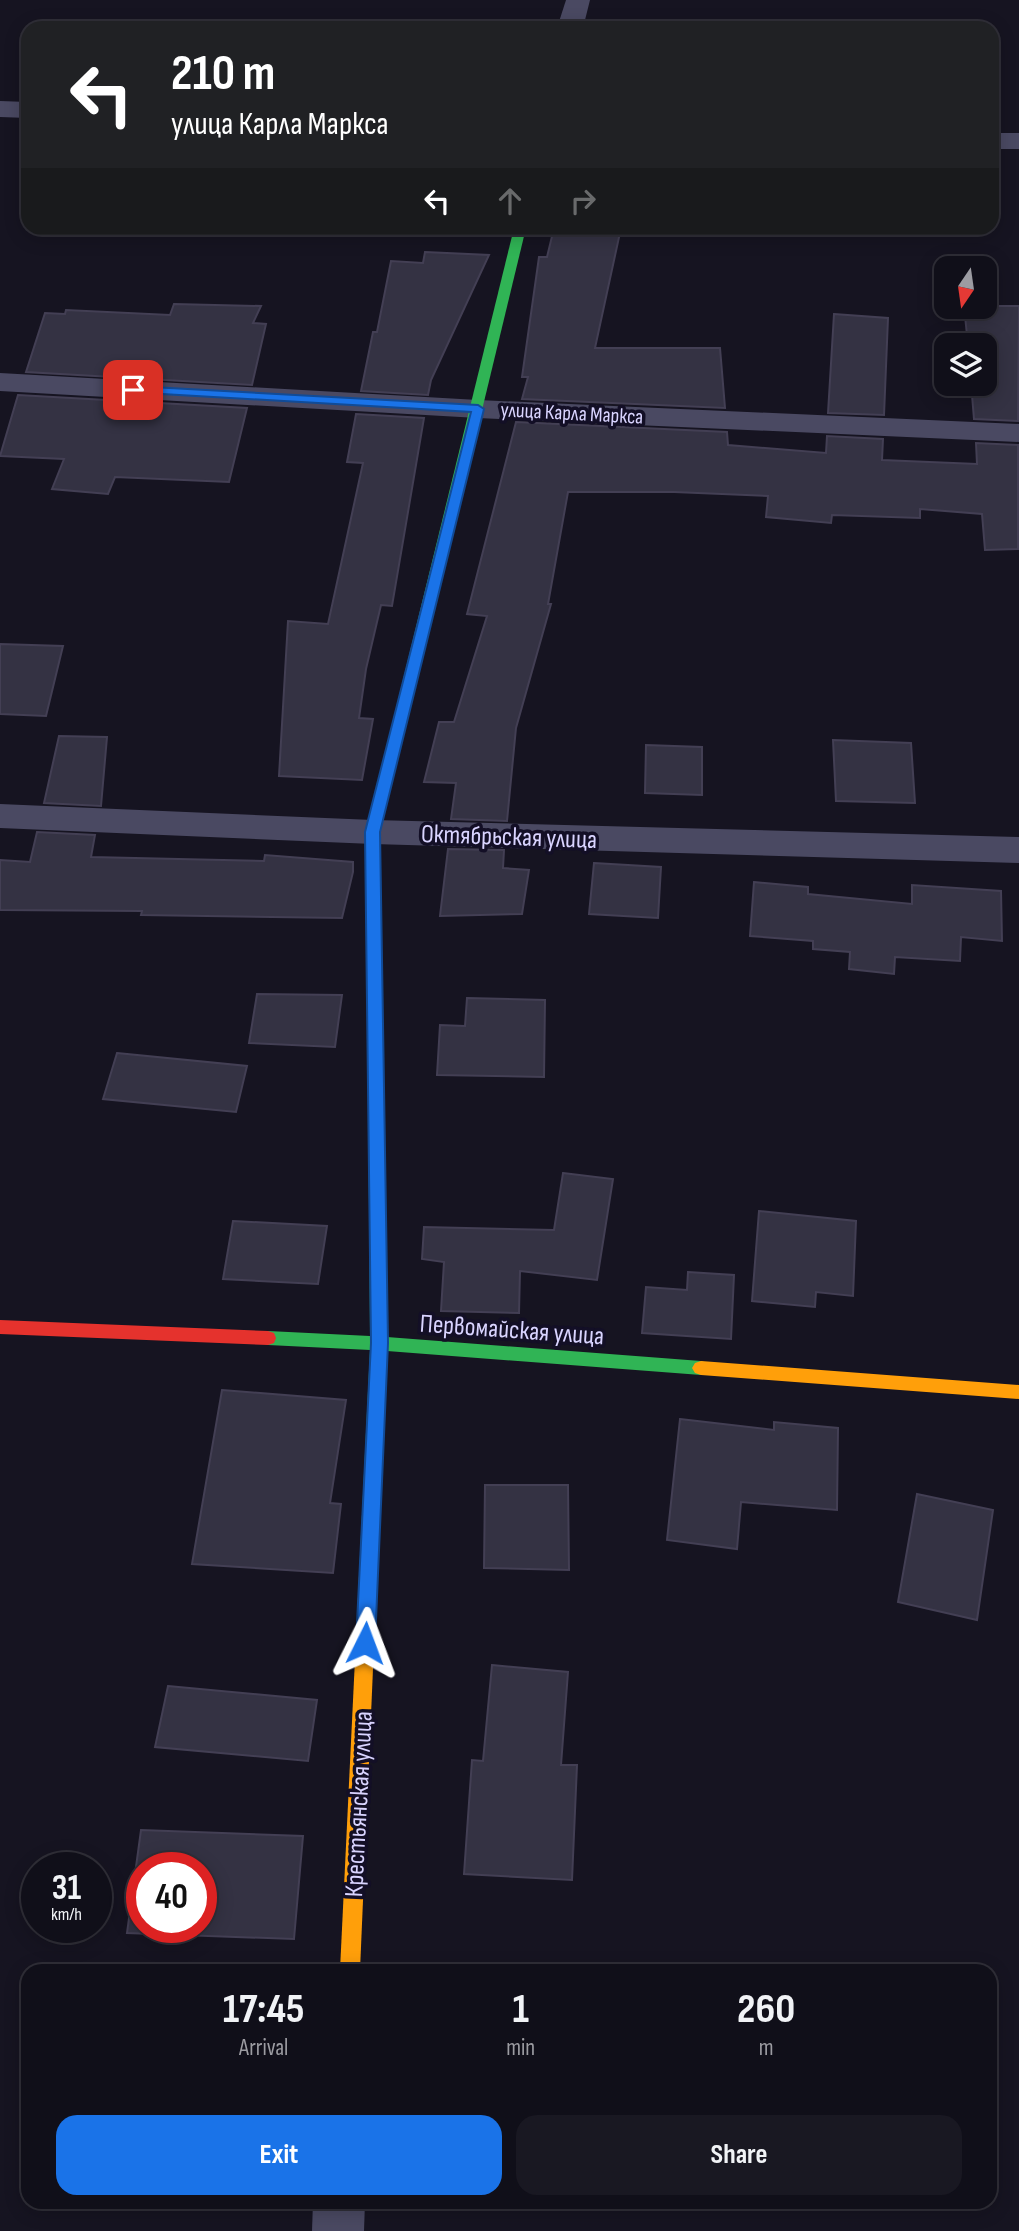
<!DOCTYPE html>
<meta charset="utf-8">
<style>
:root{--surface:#100f19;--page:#191822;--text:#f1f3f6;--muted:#9c9ca2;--line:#302f38;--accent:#1a73e8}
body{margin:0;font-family:"Sofia Sans Condensed",sans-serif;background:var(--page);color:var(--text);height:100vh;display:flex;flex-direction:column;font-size:26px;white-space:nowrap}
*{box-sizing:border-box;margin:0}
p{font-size:23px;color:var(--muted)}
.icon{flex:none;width:38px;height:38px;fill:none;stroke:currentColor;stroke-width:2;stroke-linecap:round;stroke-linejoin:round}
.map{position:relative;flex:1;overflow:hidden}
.side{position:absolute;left:21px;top:1964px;width:976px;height:245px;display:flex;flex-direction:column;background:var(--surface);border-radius:21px;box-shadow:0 4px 18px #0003,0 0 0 2px var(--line)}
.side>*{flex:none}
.hud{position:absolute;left:21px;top:21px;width:978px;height:214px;border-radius:21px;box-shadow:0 4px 18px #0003,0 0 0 2px var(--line);background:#202124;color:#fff;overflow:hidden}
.needle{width:46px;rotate:193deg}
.controls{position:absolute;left:934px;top:256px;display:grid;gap:14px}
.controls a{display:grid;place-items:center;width:63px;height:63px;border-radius:14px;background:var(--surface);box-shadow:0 4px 18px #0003,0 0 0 2px var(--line);font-size:35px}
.speed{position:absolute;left:21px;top:1852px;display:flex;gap:14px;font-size:35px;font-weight:700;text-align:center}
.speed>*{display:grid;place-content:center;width:91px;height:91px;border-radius:50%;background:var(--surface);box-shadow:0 4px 18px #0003,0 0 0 2px var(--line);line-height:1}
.speed small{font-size:18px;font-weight:400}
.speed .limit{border:10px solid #d22;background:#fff;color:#111}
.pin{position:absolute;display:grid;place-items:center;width:60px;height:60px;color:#fff;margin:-30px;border-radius:14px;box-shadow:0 4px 10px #0006}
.me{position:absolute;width:77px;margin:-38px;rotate:3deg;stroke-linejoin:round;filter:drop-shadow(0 0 5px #0008)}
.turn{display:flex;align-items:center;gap:24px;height:147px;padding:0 35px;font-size:32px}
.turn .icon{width:91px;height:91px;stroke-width:2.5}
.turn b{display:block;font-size:49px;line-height:60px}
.lanes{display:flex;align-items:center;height:66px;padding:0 35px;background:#0003;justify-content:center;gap:35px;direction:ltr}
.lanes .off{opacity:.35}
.eta{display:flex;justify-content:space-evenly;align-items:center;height:119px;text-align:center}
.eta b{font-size:42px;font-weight:700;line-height:49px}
.button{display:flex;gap:14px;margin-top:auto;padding:14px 35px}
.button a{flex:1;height:80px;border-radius:21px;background:var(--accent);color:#fff;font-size:28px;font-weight:700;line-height:80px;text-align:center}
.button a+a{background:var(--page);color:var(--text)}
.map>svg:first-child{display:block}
</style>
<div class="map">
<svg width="1019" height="2231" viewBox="0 0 1019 2231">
<rect width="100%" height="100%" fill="#161421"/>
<g fill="#343243" stroke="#433f54" stroke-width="2" fill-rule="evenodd">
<polygon points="554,228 621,228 595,348 720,348 725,408 522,399 528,377 522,377 539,257 547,257"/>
<polygon points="425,252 489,255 431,380 428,395 361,391 373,332 377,332 391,261 423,263"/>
<polygon points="174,304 261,306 253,323 266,324 252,385 26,372 45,313 65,314 66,310 170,315"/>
<polygon points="964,306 1019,306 1018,421 974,419 971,383 985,383 985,345 968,345"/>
<polygon points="834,314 888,318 884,415 828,413"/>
<polygon points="18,395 247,408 229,482 115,477 108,494 52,489 64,459 0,456"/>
<polygon points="356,414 424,418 392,606 381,605 366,669 359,718 373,719 362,780 279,776 288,621 328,624 363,463 347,462"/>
<polygon points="516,422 727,432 728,445 826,453 827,436 883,439 882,460 977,464 976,443 1018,445 1018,549 985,550 982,514 920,509 920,518 832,515 831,523 766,517 768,496 674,492 568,492 548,604 551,604 516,728 507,821 451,819 456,783 424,782 439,722 454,722 487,616 467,614"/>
<polygon points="0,644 63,646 46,716 0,714"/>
<polygon points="59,736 107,737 101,806 44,803"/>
<polygon points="833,740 911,743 915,803 836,801"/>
<polygon points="646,745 702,747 702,795 645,793"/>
<polygon points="37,832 95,835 91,857 264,861 265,855 353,862 353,872 342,918 141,915 142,911 0,910 0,860 30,862"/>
<polygon points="448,849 504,850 503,868 529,870 522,914 440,916"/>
<polygon points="594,863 661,867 658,918 589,914"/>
<polygon points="754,882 808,887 808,894 912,904 912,885 1001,891 1002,941 961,937 960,961 895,957 894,974 849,969 850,952 813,949 813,941 750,936"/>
<polygon points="257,994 342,995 335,1047 249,1043"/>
<polygon points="467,998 545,1000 544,1077 437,1075 440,1025 465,1026"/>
<polygon points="117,1053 247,1066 236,1112 103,1099"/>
<polygon points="563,1173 613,1179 597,1280 520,1271 519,1313 441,1311 444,1262 422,1259 424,1227 554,1230"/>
<polygon points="759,1211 856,1221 853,1296 816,1292 815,1307 752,1301"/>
<polygon points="233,1221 327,1226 318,1284 223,1279"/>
<polygon points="688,1272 734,1275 731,1339 642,1333 646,1287 687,1290"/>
<polygon points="222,1390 346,1400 330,1503 341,1504 333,1573 192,1564"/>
<polygon points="680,1419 774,1430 774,1422 838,1428 837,1510 741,1502 737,1549 667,1540"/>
<polygon points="485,1485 568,1485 569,1570 484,1568"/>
<polygon points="917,1494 993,1510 977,1620 898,1602"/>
<polygon points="492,1665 568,1672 561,1765 577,1765 572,1880 464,1874 472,1760 483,1761"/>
<polygon points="168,1686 317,1700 308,1761 155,1747"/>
<path d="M141,1830l162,6 -9,103 -167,-6zM142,1867h59v60h-59z"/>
</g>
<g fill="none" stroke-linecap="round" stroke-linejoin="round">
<g fill="#4a4962" fill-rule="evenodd">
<polygon points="566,0 590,0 583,28 557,28"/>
<polygon points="0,101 28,102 28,118 0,117"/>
<rect x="992" y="133" width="27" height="16"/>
<polygon points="0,373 478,400 1019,424 1019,442 478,418 0,391"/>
<polygon points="0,804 373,820 1019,837 1019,863 373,844 0,828"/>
<polygon points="313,2202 365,2202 364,2231 312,2231"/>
</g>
<g fill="#30b455" fill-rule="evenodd">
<polygon points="514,228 526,228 402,741 395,746 388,741"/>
<polygon points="374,934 381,939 387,1337 701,1361 707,1363 710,1368 707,1373 701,1375 387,1351 377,1576 374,1582 368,1584 362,1582 359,1576 370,1350 268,1345 262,1343 260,1338 262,1333 268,1331 370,1336 367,939"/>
</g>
<g fill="#ff9f0a" fill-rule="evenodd">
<polygon points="701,1361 1019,1385 1019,1399 701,1375 695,1373 692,1368 695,1363"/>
<polygon points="368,1568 374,1570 377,1576 360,1970 340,1970 359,1576 362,1570"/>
</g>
<g fill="#e5322d" fill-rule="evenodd">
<polygon points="395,736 402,741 380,832 381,939 374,944 367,939 366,832 388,741"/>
<polygon points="0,1320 268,1331 274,1333 276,1338 274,1343 268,1345 0,1334"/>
</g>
</g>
<polygon fill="#1a73e8" stroke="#114b97" stroke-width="2" points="133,386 478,405 484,409 380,832 388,1343 375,1643 372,1649 365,1652 359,1649 356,1643 371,1343 365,832 471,412 128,392 128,387"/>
<g text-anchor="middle" stroke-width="7" stroke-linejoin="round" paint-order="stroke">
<g font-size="21" fill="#d9d4ff" stroke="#130f26">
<text transform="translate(572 413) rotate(3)" y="7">улица Карла Маркса</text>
</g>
<g font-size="26" fill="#d9d4ff" stroke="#130f26">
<text transform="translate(509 836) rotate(2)" y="9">Октябрьская улица</text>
<text transform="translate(512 1329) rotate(4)" y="9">Первомайская улица</text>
<text transform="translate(358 1804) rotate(-87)" y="9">Крестьянская улица</text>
</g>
</g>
</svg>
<div class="controls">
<a><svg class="needle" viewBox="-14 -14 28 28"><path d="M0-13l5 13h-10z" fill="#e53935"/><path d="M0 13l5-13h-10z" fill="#9c9ca2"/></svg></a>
<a><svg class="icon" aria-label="layers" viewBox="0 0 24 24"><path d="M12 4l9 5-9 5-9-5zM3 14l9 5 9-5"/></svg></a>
</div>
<div class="speed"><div>31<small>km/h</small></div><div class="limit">40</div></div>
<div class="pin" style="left:133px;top:390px;background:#d93025"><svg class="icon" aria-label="arrive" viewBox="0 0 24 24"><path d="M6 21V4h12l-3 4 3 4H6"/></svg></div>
<svg class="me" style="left:365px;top:1643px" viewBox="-20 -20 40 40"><path d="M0-17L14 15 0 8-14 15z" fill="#1a73e8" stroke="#fff" stroke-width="4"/></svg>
<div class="hud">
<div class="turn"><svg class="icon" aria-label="left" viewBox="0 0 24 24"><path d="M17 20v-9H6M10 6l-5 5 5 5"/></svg><div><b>210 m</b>улица Карла Маркса</div></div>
<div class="lanes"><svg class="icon" aria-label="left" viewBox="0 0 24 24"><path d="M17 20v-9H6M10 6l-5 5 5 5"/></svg><svg class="icon off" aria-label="ahead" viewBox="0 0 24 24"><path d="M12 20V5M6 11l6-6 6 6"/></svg><svg class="icon off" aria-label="right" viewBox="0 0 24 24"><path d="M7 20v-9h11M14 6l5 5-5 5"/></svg></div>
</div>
<section class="side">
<div class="eta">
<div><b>17:45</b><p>Arrival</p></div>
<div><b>1</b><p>min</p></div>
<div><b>260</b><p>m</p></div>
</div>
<div class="button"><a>Exit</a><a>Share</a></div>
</section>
</div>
